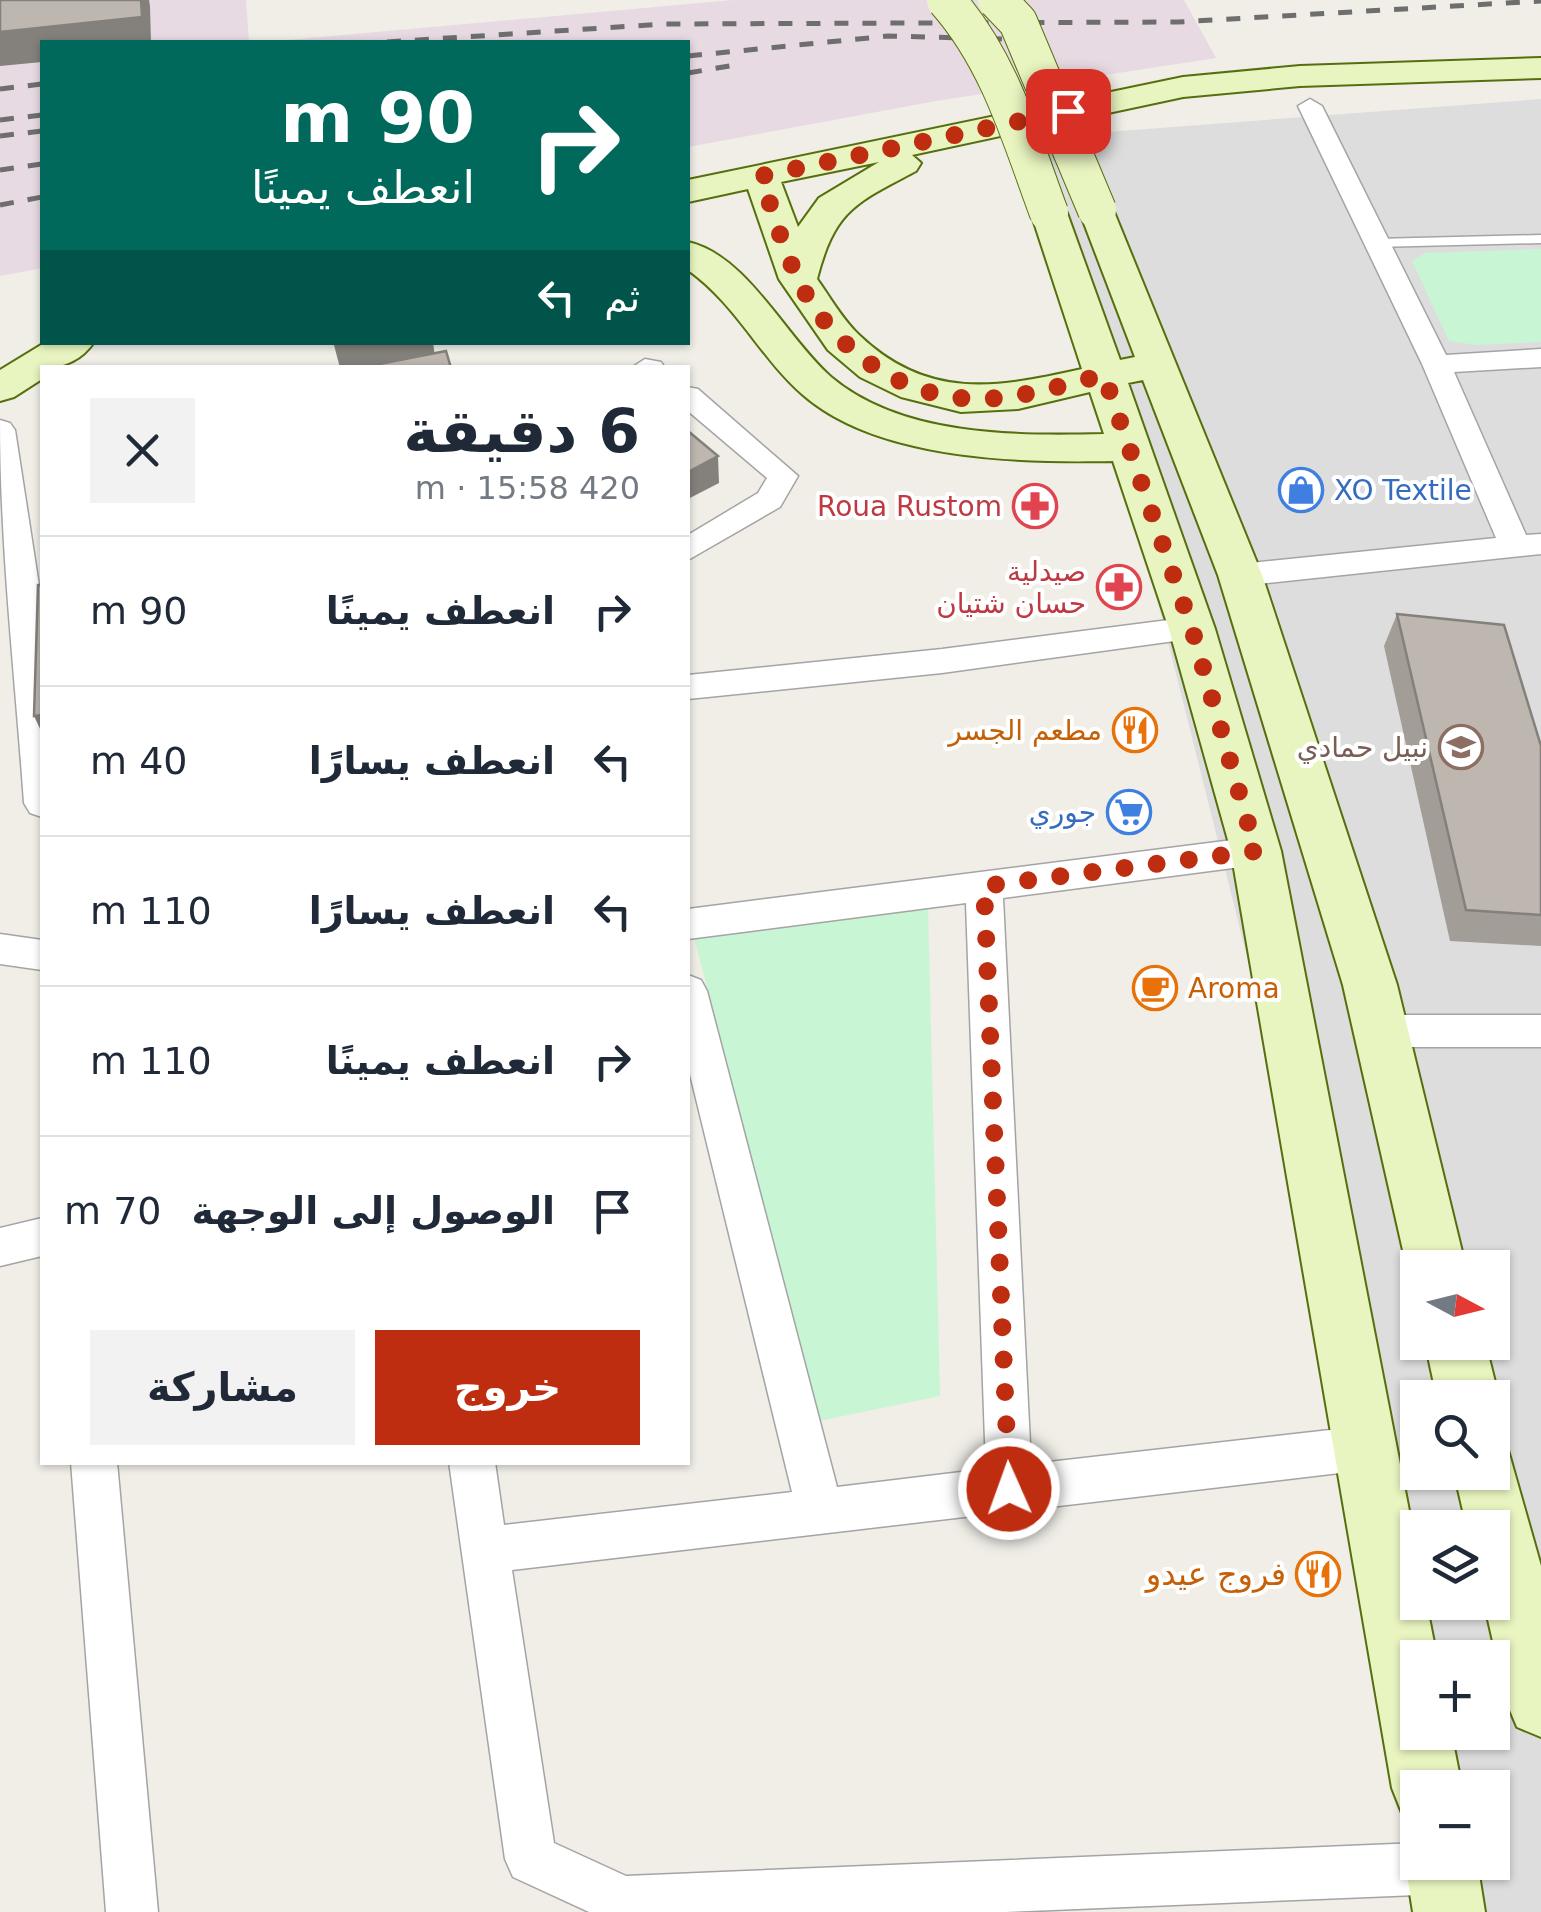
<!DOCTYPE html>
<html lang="ar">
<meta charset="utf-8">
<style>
:root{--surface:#fff;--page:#f2f2f3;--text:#1f2937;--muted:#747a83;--line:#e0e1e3;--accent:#bf2d11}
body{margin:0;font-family:"DejaVu Sans",Cairo,sans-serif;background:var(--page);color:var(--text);direction:rtl;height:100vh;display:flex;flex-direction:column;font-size:38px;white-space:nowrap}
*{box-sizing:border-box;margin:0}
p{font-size:32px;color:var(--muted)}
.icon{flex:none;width:55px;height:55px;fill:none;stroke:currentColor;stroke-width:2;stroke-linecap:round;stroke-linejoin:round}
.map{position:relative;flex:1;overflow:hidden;direction:ltr}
.sheet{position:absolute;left:40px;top:365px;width:650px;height:1100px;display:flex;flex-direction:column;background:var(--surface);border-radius:0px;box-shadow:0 2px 8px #0004;direction:rtl}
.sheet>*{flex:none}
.banner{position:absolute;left:40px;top:40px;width:650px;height:305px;border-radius:0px;box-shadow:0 2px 8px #0004;direction:rtl;background:#00695c;color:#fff;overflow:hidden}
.needle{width:65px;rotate:97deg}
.controls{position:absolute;left:1400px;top:1250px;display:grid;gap:20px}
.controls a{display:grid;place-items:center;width:110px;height:110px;border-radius:0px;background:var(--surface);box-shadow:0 2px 8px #0004;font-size:50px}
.pin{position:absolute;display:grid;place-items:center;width:85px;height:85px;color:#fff;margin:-42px;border-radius:20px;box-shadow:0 5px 15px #0006}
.me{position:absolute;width:110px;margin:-55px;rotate:358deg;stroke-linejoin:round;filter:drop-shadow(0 0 8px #0008)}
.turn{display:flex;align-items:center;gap:35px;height:210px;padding:0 50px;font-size:45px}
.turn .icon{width:130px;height:130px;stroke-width:2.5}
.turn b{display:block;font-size:70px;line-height:85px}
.then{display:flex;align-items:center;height:95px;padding:0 50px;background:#0003;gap:20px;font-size:38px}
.round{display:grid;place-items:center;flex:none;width:105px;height:105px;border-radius:0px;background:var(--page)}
.overview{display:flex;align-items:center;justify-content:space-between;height:170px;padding:0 50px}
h1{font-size:60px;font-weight:700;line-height:75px}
.cta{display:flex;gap:20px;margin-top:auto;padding:20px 50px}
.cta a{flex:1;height:115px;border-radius:0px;background:var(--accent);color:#fff;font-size:40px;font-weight:700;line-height:115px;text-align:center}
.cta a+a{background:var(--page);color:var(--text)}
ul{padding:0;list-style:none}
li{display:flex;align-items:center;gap:30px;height:150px;padding:0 50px;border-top:2px solid var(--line)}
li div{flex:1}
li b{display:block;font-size:38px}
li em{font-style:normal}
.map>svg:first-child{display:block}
</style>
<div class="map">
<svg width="1541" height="1912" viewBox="0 0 1541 1912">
<rect width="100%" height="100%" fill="#f0eee7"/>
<path fill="#dedddd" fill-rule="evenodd" d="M1541,99v1813h-54l-13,-49 18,-1v-74l-37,-1 -13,-54 50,-1v-74l-69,-1 -382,-1520zM1418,1268h74v74h-74zM1418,1398h74v74h-74zM1418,1528h74v74h-74z"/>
<g fill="#e8dae3">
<polygon points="0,0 246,0 249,42 42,42 42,268 0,276"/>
<polygon points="733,0 1184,0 1216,58 936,101 688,147 688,42 265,42"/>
</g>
<g fill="#c8f5d3">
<polygon points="1541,249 1541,342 1477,345 1449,341 1412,261 1425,253"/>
<polygon points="928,907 940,1396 819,1421 694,937"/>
</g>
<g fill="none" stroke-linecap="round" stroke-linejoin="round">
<defs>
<polygon id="lane" points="1541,235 1541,243 1375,247 1369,243 1375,239"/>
<g id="street">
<polygon points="1310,99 1322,106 1446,355 1541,349 1541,367 1454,372 1526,535 1541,534 1541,554 1240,586 1229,583 1224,575 1229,567 1240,564 1496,538 1422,364 1298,106"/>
<polygon points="645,359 661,362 665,368 631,368"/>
<polygon points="688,387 698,389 798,476 780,507 688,560 688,535 758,493 767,478 688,411"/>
<path d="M0,420l10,3 5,7 27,175v212l-12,-4 -6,-10c-9,-128 -24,-255 -24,-383z"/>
<polygon points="1192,617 1204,621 1208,629 1204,637 942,673 688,699 688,675 942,649"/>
<polygon points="1256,837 1269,841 1274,851 1269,861 1256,865 1003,898 1031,1464 1365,1426 1381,1432 1387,1448 1381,1464 1365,1470 512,1570 554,1843 626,1876 1418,1843 1418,1862 1465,1862 1468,1868 1460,1886 1442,1894 1005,1912 589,1912 513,1877 505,1859 449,1462 495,1462 504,1525 792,1492 688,1066 688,975 701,980 707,991 837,1487 986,1469 966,903 688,939 688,909"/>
<polygon points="0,934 42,940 42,970 0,964"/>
<polygon points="1381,1015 1541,1015 1541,1047 1381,1047 1367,1043 1362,1031 1367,1019"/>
<polygon points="42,1218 42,1256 0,1266 0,1228"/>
<polygon points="71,1462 117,1462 158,1912 106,1912"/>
</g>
<g id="secondary">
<path d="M1541,58v20l-241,8 -117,11 -271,58 9,8 -5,8c-60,32 -81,38 -99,108 13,18 25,40 42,56 69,66 138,53 223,34l-51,-156 5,-8 13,-3 13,3 5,8 53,147 15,-3 -56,-147 5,-8 13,-3 13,3 152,373 135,410 69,283h-48v20l-11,-20 -64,-283 -125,-410 -75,-195 -15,3 87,246 66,222 137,706v45h8l11,56h-19v74h33l11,56h-44v31l-16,-6 -10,-25 -161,-937 -62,-222 -56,-168c-93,2 -237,-1 -311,-67 -42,-37 -67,-91 -114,-124v-28c59,13 99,97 143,135 71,60 186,59 273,57l-14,-42 -72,17 -57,3 -60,-15 -41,-20 -32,-27 -49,-71 -31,-90 -60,13v-22l495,-103 117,-11zM879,162l-60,36 -21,29 -17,-45z"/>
<path d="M46,342h48c-12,18 -31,26 -52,26v11l-28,18 -14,4v-31z"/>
<polygon points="1425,1342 1485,1342 1499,1398 1492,1413 1492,1398 1437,1398"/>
<polygon points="1492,1443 1508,1450 1541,1566 1541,1737 1517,1727 1507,1703 1484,1602 1492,1602 1492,1528 1467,1528 1454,1472 1492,1472"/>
<polygon points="1418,1836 1418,1862 1477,1862 1485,1912 1413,1912 1405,1862"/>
</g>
</defs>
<use href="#lane" stroke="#a4a4a4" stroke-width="3"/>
<use href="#street" stroke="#a4a4a4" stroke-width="3"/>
<use href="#secondary" stroke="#556f0e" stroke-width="4"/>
<use href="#lane" fill="#fff" fill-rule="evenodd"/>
<use href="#street" fill="#fff" fill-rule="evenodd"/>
<use href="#secondary" fill="#e9f5c0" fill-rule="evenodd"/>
<g stroke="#6e6e6e" stroke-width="5" stroke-dasharray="14 14" stroke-linecap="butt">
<polyline points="387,42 664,24 1178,22 1541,1"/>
<polyline points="688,56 888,36 1002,39"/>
<polyline points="688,73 741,64"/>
<polyline points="0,89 42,84"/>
<polyline points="0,120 42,115"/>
<polyline points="0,136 42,131"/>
<polyline points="0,170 42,164"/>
<polyline points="0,205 42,197"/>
</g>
<defs>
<g id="secondary-bridge">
<path d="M946,0c54,61 75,138 103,213"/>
<polyline points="997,0 1018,22 1097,210"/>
</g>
</defs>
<use href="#secondary-bridge" stroke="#556f0e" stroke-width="40" stroke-linecap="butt"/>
<use href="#secondary-bridge" stroke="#e9f5c0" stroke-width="38"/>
</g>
<polygon fill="#a39d97" points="1397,614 1541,746 1541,946 1450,941 1384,646"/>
<g fill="#84807b">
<polygon points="141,0 149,0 150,6 151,42 42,42 42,62 0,66 0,32"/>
<polygon points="352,342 433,342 435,357 368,368 340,368 334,345"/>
<polygon points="718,456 719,483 688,499 688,472"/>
<polygon points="42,715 42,733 34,716"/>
</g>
<g fill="#bdb7b0" stroke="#84807b" stroke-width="2.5">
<polygon points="0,0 141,0 142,17 0,32"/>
<polygon points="446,351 451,368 359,368"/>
<polygon points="688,431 718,456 688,472"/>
<polygon points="38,585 42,585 42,715 34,716"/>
<polygon points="1397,614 1504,625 1541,746 1541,915 1466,910"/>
</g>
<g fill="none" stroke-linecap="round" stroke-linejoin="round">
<path stroke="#bf2d11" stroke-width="18" stroke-dasharray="0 32.4" d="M1009,1489l-25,-603 272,-35 -64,-222 -88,-254c-46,11 -95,28 -143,23 -70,-6 -135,-58 -164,-121 -15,-32 -25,-68 -36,-101l307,-65"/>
</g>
<defs>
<symbol id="shop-ring" viewBox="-11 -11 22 22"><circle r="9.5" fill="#fff" stroke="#3f7fe0" stroke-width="1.5"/><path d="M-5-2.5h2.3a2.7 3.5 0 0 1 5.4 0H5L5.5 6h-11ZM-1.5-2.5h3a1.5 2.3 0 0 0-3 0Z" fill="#3f7fe0"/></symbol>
<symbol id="pharmacy-ring" viewBox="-11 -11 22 22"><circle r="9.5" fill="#fff" stroke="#e0444e" stroke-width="1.5"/><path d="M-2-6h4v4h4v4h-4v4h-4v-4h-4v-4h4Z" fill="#e0444e"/></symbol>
<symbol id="restaurant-ring" viewBox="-11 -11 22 22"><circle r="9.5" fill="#fff" stroke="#e8710a" stroke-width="1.5"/><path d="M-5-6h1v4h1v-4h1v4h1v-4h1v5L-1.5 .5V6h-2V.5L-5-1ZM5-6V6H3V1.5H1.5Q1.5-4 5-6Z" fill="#e8710a"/></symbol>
<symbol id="school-ring" viewBox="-11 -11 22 22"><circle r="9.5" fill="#fff" stroke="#8d6e63" stroke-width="1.5"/><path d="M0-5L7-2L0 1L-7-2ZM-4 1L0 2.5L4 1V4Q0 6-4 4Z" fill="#8d6e63"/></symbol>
<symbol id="supermarket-ring" viewBox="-11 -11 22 22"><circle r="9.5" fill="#fff" stroke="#3f7fe0" stroke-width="1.5"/><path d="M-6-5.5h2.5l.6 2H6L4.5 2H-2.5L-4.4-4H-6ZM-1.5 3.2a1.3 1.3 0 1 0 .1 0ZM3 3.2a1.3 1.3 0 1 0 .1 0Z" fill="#3f7fe0"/></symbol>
<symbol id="cafe-ring" viewBox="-11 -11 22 22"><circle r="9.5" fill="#fff" stroke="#e8710a" stroke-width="1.5"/><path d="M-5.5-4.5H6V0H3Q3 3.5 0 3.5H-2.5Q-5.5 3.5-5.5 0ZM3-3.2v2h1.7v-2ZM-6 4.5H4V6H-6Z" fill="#e8710a"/></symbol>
</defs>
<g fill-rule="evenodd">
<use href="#shop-ring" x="1276" y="465" width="50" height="50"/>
<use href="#pharmacy-ring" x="1010" y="481" width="50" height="50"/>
<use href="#pharmacy-ring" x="1094" y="562" width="50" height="50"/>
<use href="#restaurant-ring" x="1110" y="705" width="50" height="50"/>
<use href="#school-ring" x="1436" y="722" width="50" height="50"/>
<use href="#supermarket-ring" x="1104" y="787" width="50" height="50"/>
<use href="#cafe-ring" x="1130" y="963" width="50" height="50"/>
<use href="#restaurant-ring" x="1293" y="1549" width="50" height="50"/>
</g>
<g text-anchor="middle" stroke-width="8" stroke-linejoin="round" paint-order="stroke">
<g font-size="28" fill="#366cbe" stroke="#fff" text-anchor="start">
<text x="1334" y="500">XO Textile</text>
<text x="1096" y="822" text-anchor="end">جوري</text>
</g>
<g font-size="28" fill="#be3a42" stroke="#fff" text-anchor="end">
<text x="1002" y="516">Roua Rustom</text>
<text x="1086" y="581">صيدلية<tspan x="1086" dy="32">حسان شتيان</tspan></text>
</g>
<g font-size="28" fill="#c56008" stroke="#fff" text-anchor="end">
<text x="1102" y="740">مطعم الجسر</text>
<text x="1188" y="998" text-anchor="start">Aroma</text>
</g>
<g font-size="28" fill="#785e54" stroke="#fff" text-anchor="end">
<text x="1428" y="757">نبيل حمادي</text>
</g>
<g font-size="32" fill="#c56008" stroke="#fff" text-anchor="end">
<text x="1286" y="1585">فروج عيدو</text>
</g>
</g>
</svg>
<div class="controls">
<a><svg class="needle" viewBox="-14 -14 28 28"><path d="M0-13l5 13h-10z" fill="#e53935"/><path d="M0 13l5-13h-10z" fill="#747a83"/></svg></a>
<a><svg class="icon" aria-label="search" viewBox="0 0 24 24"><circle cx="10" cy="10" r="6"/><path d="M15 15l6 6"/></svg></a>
<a><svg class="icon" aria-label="layers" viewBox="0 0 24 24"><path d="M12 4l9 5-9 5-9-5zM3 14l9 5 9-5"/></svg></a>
<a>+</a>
<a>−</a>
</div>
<div class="pin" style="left:1068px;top:111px;background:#d93025"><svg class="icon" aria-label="arrive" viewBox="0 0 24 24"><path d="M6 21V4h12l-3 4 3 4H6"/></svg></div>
<svg class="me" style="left:1009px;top:1489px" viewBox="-20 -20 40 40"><circle r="17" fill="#bf2d11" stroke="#fff" stroke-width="3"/><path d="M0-11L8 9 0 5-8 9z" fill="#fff"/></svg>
<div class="banner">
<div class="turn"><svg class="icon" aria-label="right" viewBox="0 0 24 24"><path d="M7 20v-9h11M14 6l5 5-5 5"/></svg><div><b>90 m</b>انعطف يمينًا</div></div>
<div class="then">ثم<svg class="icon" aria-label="left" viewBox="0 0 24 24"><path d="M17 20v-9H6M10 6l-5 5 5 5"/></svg></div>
</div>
<section class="sheet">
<div class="overview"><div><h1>6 دقيقة</h1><p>420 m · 15:58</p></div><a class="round"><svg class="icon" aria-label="close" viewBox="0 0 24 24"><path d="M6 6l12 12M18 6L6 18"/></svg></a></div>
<ul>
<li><svg class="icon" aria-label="right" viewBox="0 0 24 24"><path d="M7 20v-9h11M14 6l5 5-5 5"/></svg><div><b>انعطف يمينًا</b></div><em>90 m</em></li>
<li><svg class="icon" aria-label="left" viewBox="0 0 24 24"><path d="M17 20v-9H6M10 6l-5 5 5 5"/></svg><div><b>انعطف يسارًا</b></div><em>40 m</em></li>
<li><svg class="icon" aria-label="left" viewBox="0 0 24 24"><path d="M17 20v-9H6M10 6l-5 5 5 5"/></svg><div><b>انعطف يسارًا</b></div><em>110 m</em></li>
<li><svg class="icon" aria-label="right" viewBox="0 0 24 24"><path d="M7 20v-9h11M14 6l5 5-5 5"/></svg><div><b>انعطف يمينًا</b></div><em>110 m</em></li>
<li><svg class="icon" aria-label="arrive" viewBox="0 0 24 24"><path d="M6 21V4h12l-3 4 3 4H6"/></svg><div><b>الوصول إلى الوجهة</b></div><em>70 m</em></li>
</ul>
<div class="cta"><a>خروج</a><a>مشاركة</a></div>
</section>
</div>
